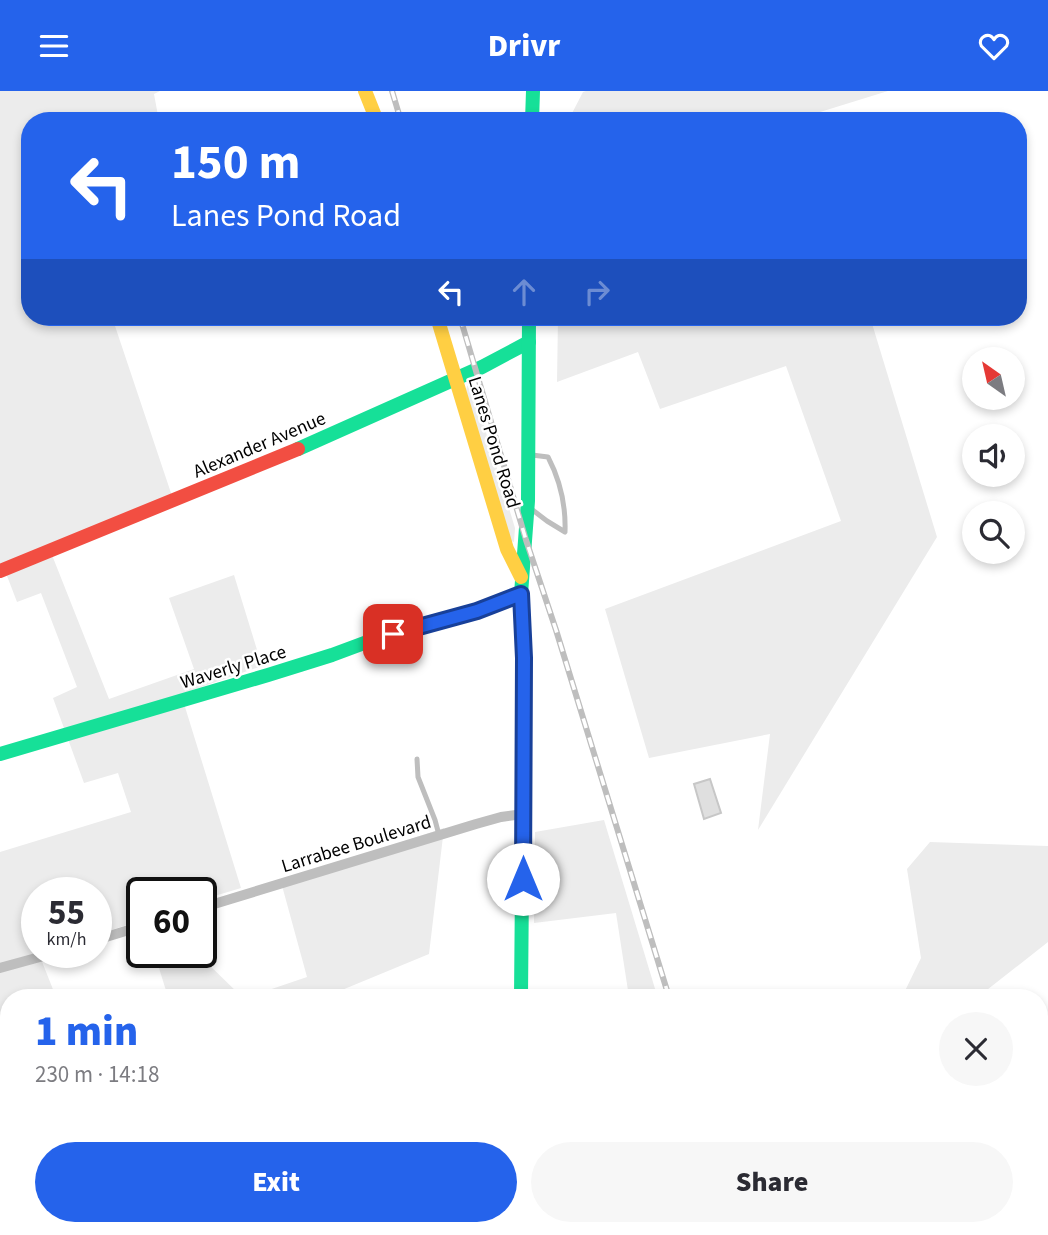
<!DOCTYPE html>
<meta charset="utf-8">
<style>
:root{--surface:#fff;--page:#f7f7f7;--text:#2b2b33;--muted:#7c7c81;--accent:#2563eb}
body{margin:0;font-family:"Source Sans 3",sans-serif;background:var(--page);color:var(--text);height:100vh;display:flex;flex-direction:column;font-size:26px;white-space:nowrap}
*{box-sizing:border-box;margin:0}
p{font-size:23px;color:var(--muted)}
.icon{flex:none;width:38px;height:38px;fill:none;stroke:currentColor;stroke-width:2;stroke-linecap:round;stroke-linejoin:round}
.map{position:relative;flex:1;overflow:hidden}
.panel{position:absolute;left:0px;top:898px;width:1048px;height:247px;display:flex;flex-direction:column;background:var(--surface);border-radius:28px 28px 0 0;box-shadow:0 4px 10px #0003}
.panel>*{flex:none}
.banner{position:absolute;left:21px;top:21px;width:1006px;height:214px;border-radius:28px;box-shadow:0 4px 10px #0003;background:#2563eb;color:#fff;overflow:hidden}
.needle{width:46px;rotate:326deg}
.controls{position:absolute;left:962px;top:256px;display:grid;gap:14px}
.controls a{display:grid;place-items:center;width:63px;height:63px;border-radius:50%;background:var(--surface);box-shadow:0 4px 10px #0003;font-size:35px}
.speed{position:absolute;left:21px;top:786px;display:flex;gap:14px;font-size:35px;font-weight:700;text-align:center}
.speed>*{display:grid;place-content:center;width:91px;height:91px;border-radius:50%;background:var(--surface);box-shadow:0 4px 10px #0003;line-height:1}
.speed small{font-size:18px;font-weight:400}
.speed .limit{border:4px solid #111;border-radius:10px;background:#fff;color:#111}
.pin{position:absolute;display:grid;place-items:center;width:60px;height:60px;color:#fff;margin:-30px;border-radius:14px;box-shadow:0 4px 10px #0006}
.me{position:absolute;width:77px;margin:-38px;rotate:0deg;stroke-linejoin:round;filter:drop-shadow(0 0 5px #0008)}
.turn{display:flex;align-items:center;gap:24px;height:147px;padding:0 35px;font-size:32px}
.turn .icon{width:91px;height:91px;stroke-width:2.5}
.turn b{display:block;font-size:49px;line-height:60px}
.lanes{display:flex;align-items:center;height:66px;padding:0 35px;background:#0003;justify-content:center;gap:35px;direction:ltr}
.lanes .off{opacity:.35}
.round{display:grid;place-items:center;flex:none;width:74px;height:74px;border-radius:37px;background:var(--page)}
.head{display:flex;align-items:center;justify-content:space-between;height:119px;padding:0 35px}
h1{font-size:42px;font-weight:800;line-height:52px;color:var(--accent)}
.cta{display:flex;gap:14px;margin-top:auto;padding:14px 35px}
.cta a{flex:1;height:80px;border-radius:42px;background:var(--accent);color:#fff;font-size:28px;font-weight:800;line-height:80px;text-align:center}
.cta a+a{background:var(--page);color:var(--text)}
header{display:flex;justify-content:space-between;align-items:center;height:91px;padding:0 35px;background:var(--accent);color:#fff;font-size:32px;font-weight:800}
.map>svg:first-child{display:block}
</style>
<header><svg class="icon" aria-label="menu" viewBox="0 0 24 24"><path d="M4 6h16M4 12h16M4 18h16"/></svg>Drivr<svg class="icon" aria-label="heart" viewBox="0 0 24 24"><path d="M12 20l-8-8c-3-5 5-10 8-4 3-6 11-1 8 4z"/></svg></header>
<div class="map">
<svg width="1048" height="1144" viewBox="0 0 1048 1144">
<rect width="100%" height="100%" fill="#fff"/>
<g fill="#ececec">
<polygon points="0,0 160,0 154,3 159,30 30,30 30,226 112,226 173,408 50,459 109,608 194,578 169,507 234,484 262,575 181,603 241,797 201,809 201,802 142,802 142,829 96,844 96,802 37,802 37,861 44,861 39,863 56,906 9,906 9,1045 0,1005 0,761 131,721 118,682 84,692 53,607 77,596 41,502 17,511 4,477 0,479"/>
<polygon points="586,0 888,0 791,30 568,30 583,1"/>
<polygon points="558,226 870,226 937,446 758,739 770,643 649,667 605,518 841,430 786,275 660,318 638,261 557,291"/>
<polygon points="471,292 515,437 514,451 511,450 466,300 467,295"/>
<polygon points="604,729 656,901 641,906 629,906 616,822 534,832 535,741"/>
<polygon points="444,737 429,863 325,906 248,906 307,886 281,791"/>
<polygon points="930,751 1048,755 1048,851 978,906 902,906 921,867 907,778"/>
<polygon points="154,861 201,861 204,869 242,906 168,906"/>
<polygon points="1040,947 1048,955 1048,984 1040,998"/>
<polygon points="1040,1016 1048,1024 1048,1144 830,1144 855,1136 1040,1136"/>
<polygon points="85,1136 501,1136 500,1144 61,1144"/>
</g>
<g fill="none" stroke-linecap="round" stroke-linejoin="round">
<g stroke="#bfbfbf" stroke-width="23">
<polyline points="1040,970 1048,968"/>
<polyline points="600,1144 602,1136"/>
</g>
</g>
<polygon fill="#dfdfdf" stroke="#c7c7c7" stroke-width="2" points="710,688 721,722 704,728 694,693"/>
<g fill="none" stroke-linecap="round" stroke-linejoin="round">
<g stroke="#bebebe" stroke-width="5">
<path d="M530,417l17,13 18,11c1,-27 -5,-52 -17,-75l-16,-2"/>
<polyline points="417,668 418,686 435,729 439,744"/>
</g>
<g stroke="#bebebe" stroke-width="10">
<polyline points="201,817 476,733 501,726 523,723"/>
<polyline points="96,849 142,835"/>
<polyline points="0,877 58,861"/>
<polyline points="0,1096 9,1093"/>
</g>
<g stroke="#16e098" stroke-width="14">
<polyline points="532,30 533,0"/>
<polyline points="298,358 482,276 529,251"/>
<polyline points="0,663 268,584 332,564 375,548 477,520 521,503"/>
<polyline points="521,906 524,567 521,503 528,410 529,226"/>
</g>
<g stroke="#ffcf43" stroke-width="14">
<polyline points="365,0 377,30"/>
<polyline points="437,226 507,458 521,486"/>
</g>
<g stroke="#f24e42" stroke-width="14">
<polyline points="0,480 298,358"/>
<polyline points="516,1136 516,1144"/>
</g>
<defs>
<g id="rail">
<polyline points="392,0 401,30"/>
<polyline points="460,226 526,449 556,539 669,906"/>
<polyline points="724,1136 726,1144"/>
</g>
</defs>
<use href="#rail" stroke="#bebebe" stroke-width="6"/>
<use href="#rail" stroke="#fff" stroke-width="3.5" stroke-dasharray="10" stroke-linecap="butt"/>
</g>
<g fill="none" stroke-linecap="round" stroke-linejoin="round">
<defs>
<polyline id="route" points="393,543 477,520 521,503 524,567 523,788"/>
</defs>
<use href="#route" stroke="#184099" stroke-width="18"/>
<use href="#route" stroke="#2563eb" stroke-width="12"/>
</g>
<g text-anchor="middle" stroke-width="5" stroke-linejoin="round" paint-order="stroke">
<g font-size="19" fill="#000" stroke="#fff">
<text transform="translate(495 351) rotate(73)" y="7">Lanes Pond Road</text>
<text transform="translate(259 353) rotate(-23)" y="7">Alexander Avenue</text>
<text transform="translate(233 575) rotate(-17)" y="7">Waverly Place</text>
<text transform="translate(356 752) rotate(-17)" y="7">Larrabee Boulevard</text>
</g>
</g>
</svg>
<div class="controls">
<a><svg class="needle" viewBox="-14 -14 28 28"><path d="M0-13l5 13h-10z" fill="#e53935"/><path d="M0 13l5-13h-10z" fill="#7c7c81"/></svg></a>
<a><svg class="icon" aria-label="sound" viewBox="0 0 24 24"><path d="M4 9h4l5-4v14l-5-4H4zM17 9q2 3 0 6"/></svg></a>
<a><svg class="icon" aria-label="search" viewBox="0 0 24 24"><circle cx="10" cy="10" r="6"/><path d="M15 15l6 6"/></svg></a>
</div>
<div class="speed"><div>55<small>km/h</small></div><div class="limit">60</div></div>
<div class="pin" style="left:393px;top:543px;background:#d93025"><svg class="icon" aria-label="arrive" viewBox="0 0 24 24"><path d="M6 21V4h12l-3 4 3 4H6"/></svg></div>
<svg class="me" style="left:523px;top:788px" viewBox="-20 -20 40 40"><circle r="19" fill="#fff"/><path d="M0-13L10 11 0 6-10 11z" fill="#2563eb"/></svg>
<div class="banner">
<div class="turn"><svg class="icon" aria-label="left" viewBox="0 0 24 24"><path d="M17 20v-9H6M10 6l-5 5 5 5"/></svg><div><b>150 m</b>Lanes Pond Road</div></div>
<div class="lanes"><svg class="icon" aria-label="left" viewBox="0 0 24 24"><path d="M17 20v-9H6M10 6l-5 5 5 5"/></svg><svg class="icon off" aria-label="ahead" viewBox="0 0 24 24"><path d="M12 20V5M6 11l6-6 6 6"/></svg><svg class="icon off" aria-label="right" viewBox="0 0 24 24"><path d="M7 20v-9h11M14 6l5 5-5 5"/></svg></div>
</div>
<section class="panel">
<div class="head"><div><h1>1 min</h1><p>230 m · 14:18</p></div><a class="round"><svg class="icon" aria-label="close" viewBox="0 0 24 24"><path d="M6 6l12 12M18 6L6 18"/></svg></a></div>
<div class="cta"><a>Exit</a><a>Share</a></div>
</section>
</div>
